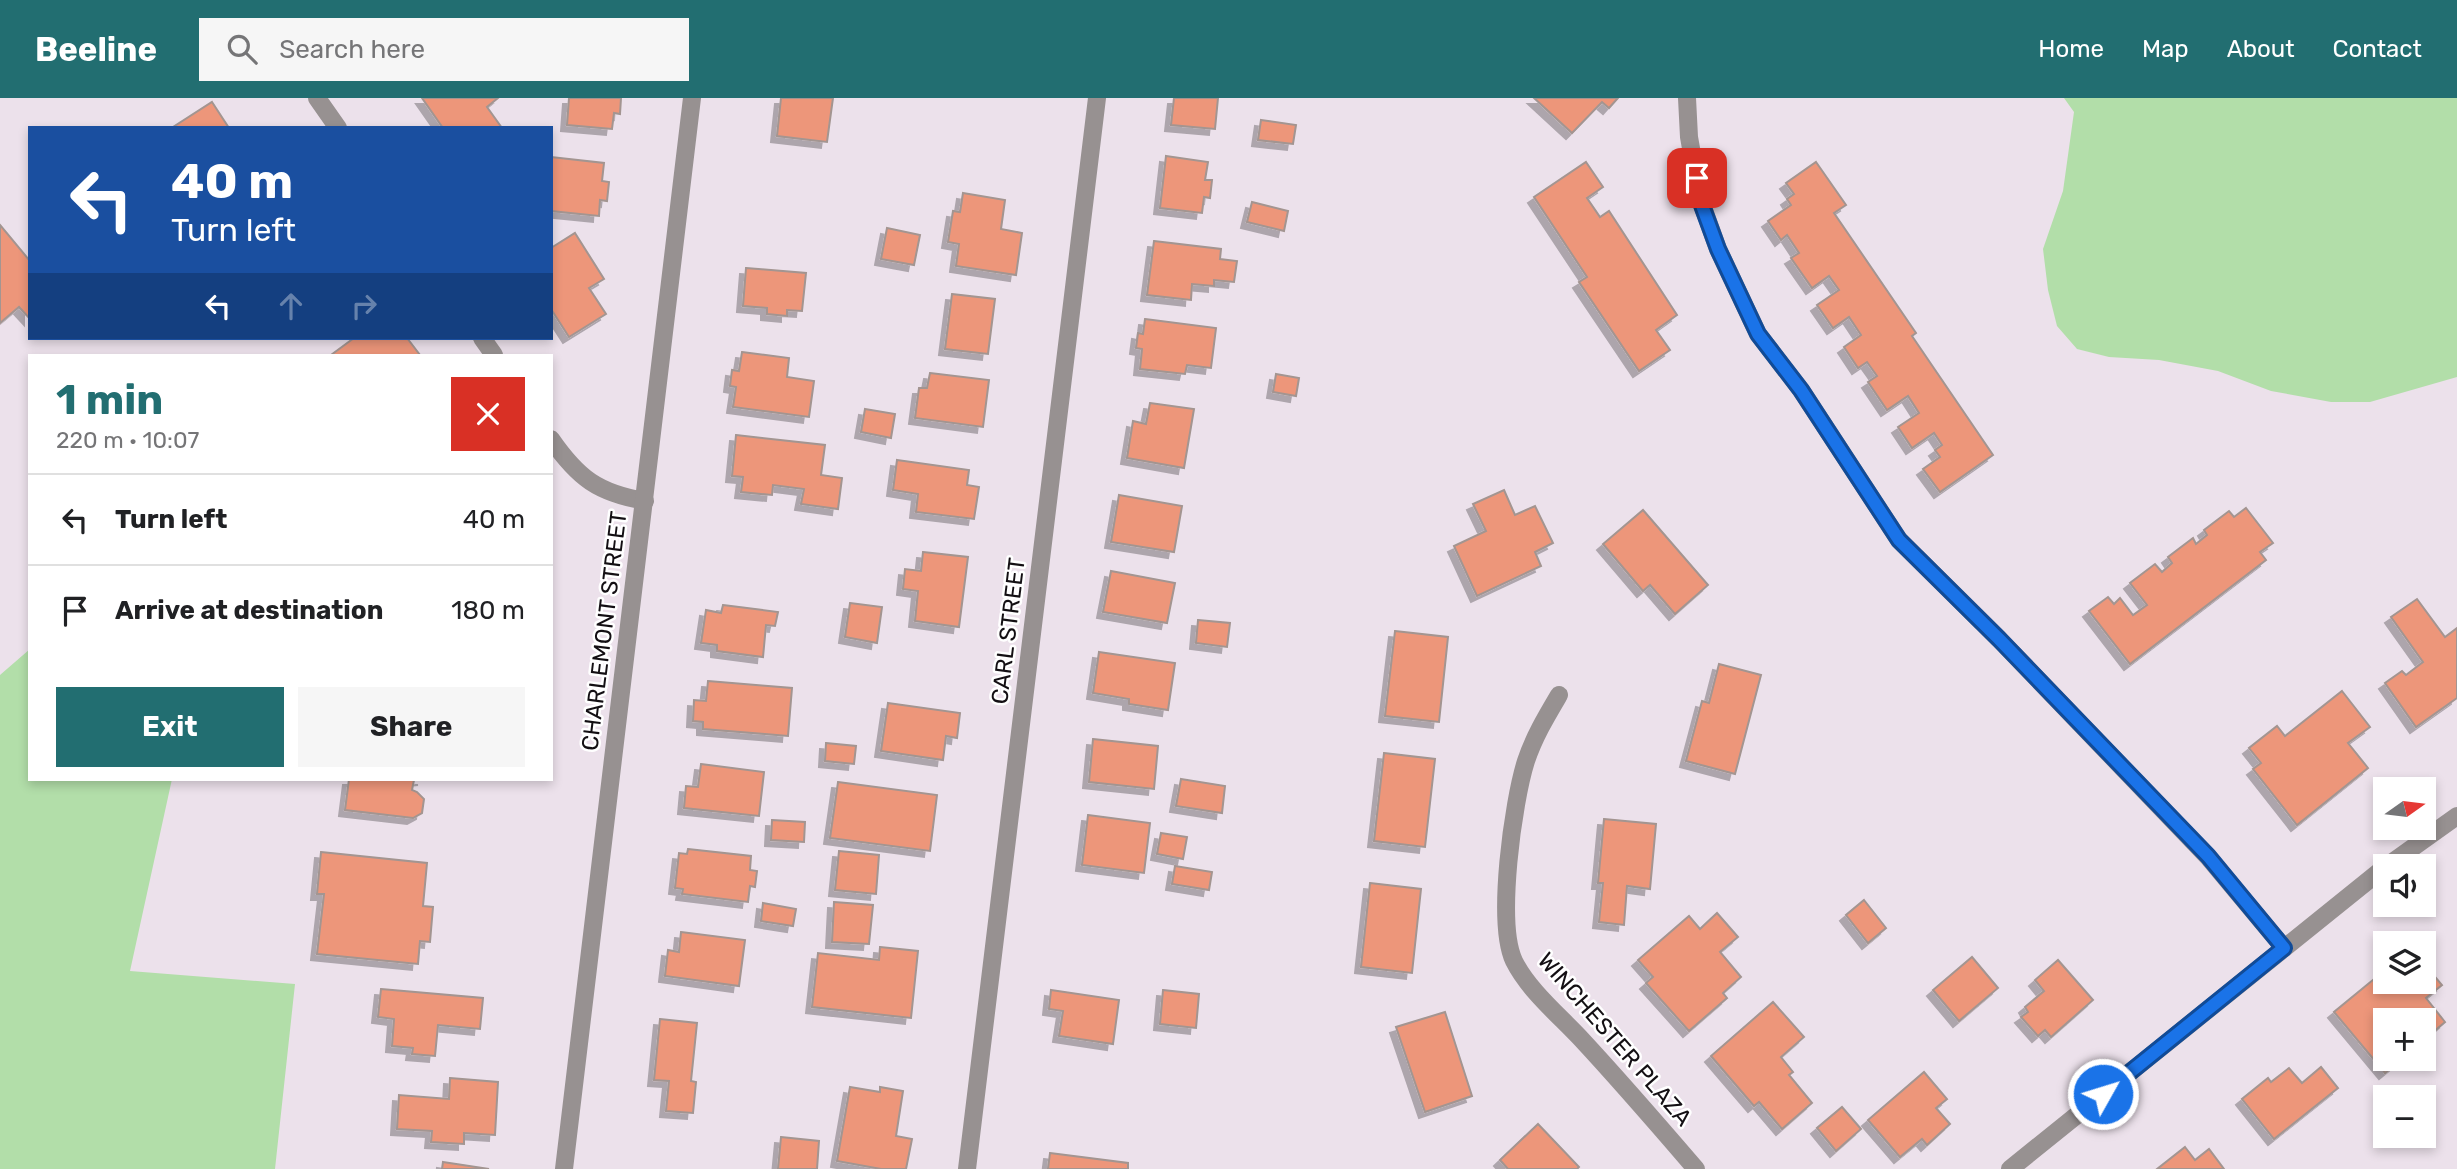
<!DOCTYPE html>
<meta charset="utf-8">
<style>
:root{--surface:#fff;--page:#f6f6f6;--text:#202124;--muted:#757577;--line:#e0e0e0;--accent:#226e71}
body{margin:0;font-family:Rubik,sans-serif;background:var(--page);color:var(--text);height:100vh;display:flex;flex-direction:column;font-size:26px;white-space:nowrap}
*{box-sizing:border-box;margin:0}
p{font-size:23px;color:var(--muted)}
.icon{flex:none;width:38px;height:38px;fill:none;stroke:currentColor;stroke-width:2;stroke-linecap:round;stroke-linejoin:round}
.map{position:relative;flex:1;overflow:hidden}
.drawer{position:absolute;left:28px;top:256px;width:525px;height:427px;display:flex;flex-direction:column;background:var(--surface);border-radius:0px;box-shadow:0 4px 10px #0003}
.drawer>*{flex:none}
.guide{position:absolute;left:28px;top:28px;width:525px;height:214px;border-radius:0px;box-shadow:0 4px 10px #0003;background:#1a4fa0;color:#fff;overflow:hidden}
.needle{width:46px;rotate:76deg}
.tools{position:absolute;left:2373px;top:679px;display:grid;gap:14px}
.tools a{display:grid;place-items:center;width:63px;height:63px;border-radius:0px;background:var(--surface);box-shadow:0 4px 10px #0003;font-size:35px}
.pin{position:absolute;display:grid;place-items:center;width:60px;height:60px;color:#fff;margin:-30px;border-radius:14px;box-shadow:0 4px 10px #0006}
.me{position:absolute;width:77px;margin:-38px;rotate:51deg;stroke-linejoin:round;filter:drop-shadow(0 0 5px #0008)}
.turn{display:flex;align-items:center;gap:24px;height:147px;padding:0 28px;font-size:32px}
.turn .icon{width:91px;height:91px;stroke-width:2.5}
.turn b{display:block;font-size:49px;line-height:60px}
.lanes{display:flex;align-items:center;height:66px;padding:0 28px;background:#0003;justify-content:center;gap:35px;direction:ltr}
.lanes .off{opacity:.35}
.round{display:grid;place-items:center;flex:none;width:74px;height:74px;border-radius:0px;background:var(--page)}
.headline{display:flex;align-items:center;justify-content:space-between;height:119px;padding:0 28px}
h1{font-size:42px;font-weight:700;line-height:52px;color:var(--accent)}
.action{display:flex;gap:14px;margin-top:auto;padding:14px 28px}
.action a{flex:1;height:80px;border-radius:0px;background:var(--accent);color:#fff;font-size:28px;font-weight:700;line-height:80px;text-align:center}
.action a+a{background:var(--page);color:var(--text)}
ul{padding:0;list-style:none}
li{display:flex;align-items:center;gap:21px;height:91px;padding:0 28px;border-top:2px solid var(--line)}
li div{flex:1}
li b{display:block;font-size:26px}
li em{font-style:normal}
header{display:flex;align-items:center;gap:42px;box-sizing:border-box;height:98px;padding:0 35px;background:var(--accent);color:#fff}
header strong{font-size:33px}
nav{display:flex;gap:38px;margin-inline-start:auto;font-size:24px}
.search{width:490px;height:63px;background:var(--page);display:flex;align-items:center;gap:18px;box-sizing:border-box;padding:0 24px;border-radius:0px;color:var(--muted);font-size:26px}
.map>svg:first-child{display:block}
</style>
<header>
<strong>Beeline</strong>
<div class="search"><svg class="icon" aria-label="search" viewBox="0 0 24 24"><circle cx="10" cy="10" r="6"/><path d="M15 15l6 6"/></svg>Search here</div>
<nav><a>Home</a><a>Map</a><a>About</a><a>Contact</a></nav>
</header>
<div class="map">
<svg width="2457" height="1071" viewBox="0 0 2457 1071">
<defs>
<filter id="shadow"><feDropShadow dx="-6" dy="6" stdDeviation="0" flood-color="#0004"/></filter>
</defs>
<rect width="100%" height="100%" fill="#ece1eb"/>
<g fill="#b2dea9">
<polygon points="2064,0 2457,0 2457,279 2370,304 2331,304 2271,293 2218,273 2159,262 2109,259 2077,251 2057,228 2048,192 2043,151 2063,93 2074,14"/>
<polygon points="30,551 30,681 172,681 130,873 295,886 275,1071 0,1071 0,577"/>
</g>
<g fill="#ed967a" stroke="#a39591" stroke-width="2" filter="url(#shadow)">
<polygon points="422,0 498,0 487,9 502,30 443,30"/>
<polygon points="569,0 621,0 620,16 614,15 612,31 567,27"/>
<polygon points="781,0 833,0 827,44 777,38"/>
<polygon points="1174,0 1218,0 1215,31 1171,27"/>
<polygon points="1534,0 1618,0 1609,10 1602,4 1572,35"/>
<polygon points="212,4 229,30 173,30 173,29"/>
<polygon points="1261,22 1296,27 1293,46 1258,42"/>
<polygon points="1166,58 1208,64 1205,82 1212,82 1210,100 1204,99 1202,115 1160,110"/>
<polygon points="551,59 604,65 602,83 609,84 607,103 600,102 599,118 551,113"/>
<polygon points="1586,64 1603,89 1587,100 1600,119 1609,113 1677,217 1656,232 1670,252 1639,273 1579,184 1587,179 1534,99"/>
<polygon points="1816,64 1846,107 1834,115 1916,235 1912,238 1993,357 1940,394 1923,371 1940,359 1935,352 1942,347 1934,335 1912,350 1898,329 1919,315 1908,298 1887,312 1868,284 1877,278 1867,264 1858,270 1844,249 1861,237 1849,219 1833,230 1817,207 1839,192 1829,178 1812,190 1791,160 1799,155 1787,137 1781,142 1768,123 1791,107 1787,101 1794,96 1786,85"/>
<polygon points="963,95 1005,102 1001,131 1022,135 1016,177 956,168 959,146 948,144 953,113 960,114"/>
<polygon points="1252,104 1288,113 1284,133 1247,124"/>
<polygon points="0,127 30,163 30,221 19,209 0,225"/>
<polygon points="887,130 920,137 914,167 881,161"/>
<polygon points="575,135 604,181 589,190 606,216 569,239 551,211 551,150"/>
<polygon points="1154,143 1221,151 1220,161 1237,163 1234,184 1214,182 1214,188 1192,186 1191,202 1147,197"/>
<polygon points="746,170 806,175 802,213 787,212 787,218 767,216 767,210 743,208"/>
<polygon points="952,196 995,201 988,256 945,251"/>
<polygon points="1145,221 1216,230 1211,270 1187,267 1185,276 1140,271 1142,251 1136,250 1138,235 1143,236"/>
<polygon points="354,240 407,240 420,257 331,257"/>
<polygon points="742,254 789,260 787,279 814,283 809,319 733,309 736,289 730,288 732,272 739,273"/>
<polygon points="930,275 989,282 983,329 915,320 919,290 927,290"/>
<polygon points="1276,276 1299,280 1296,298 1273,294"/>
<polygon points="1150,305 1194,311 1184,370 1127,360 1133,323 1146,326"/>
<polygon points="865,311 895,316 891,340 861,334"/>
<polygon points="736,337 825,347 821,377 842,380 838,411 801,406 804,391 773,387 772,397 741,394 743,379 732,378"/>
<polygon points="897,362 969,372 967,387 979,389 974,421 916,414 918,396 893,392"/>
<polygon points="1504,392 1515,417 1535,408 1553,445 1535,454 1541,468 1477,498 1454,448 1486,433 1473,406"/>
<polygon points="1119,397 1182,408 1174,454 1111,444"/>
<polygon points="2246,410 2273,445 2260,454 2266,462 2130,566 2089,513 2108,499 2114,506 2120,500 2133,517 2147,507 2130,485 2155,466 2162,474 2172,465 2168,459 2193,440 2196,446 2207,437 2204,432 2229,413 2234,419"/>
<polygon points="1643,412 1708,487 1675,516 1650,487 1643,493 1603,446"/>
<polygon points="923,454 968,459 959,529 915,523 918,493 903,491 905,471 921,473"/>
<polygon points="1111,473 1175,485 1167,525 1103,514"/>
<polygon points="2417,501 2445,539 2457,530 2457,600 2416,629 2385,585 2402,573 2406,577 2423,564 2391,519"/>
<polygon points="850,505 882,509 877,545 845,539"/>
<polygon points="723,507 778,514 775,528 766,527 763,559 717,553 717,547 701,545 706,512 721,515"/>
<polygon points="1198,522 1230,525 1227,549 1196,545"/>
<polygon points="1395,533 1448,539 1439,624 1385,618"/>
<polygon points="1099,554 1175,565 1168,612 1129,606 1129,601 1093,595"/>
<polygon points="1719,566 1761,577 1735,676 1686,663 1702,603 1709,605"/>
<polygon points="708,583 792,590 788,638 703,631 703,624 693,623 694,602 706,603"/>
<polygon points="2342,593 2370,629 2348,645 2368,670 2297,727 2253,671 2261,665 2249,650 2277,628 2285,638"/>
<polygon points="888,605 960,615 957,640 946,638 943,662 881,653"/>
<polygon points="1093,641 1158,648 1154,691 1089,684"/>
<polygon points="826,645 856,648 854,666 825,663"/>
<polygon points="1384,655 1435,661 1425,749 1374,743"/>
<polygon points="701,666 764,674 759,718 684,710 686,688 698,689"/>
<polygon points="349,681 424,681 414,682 412,692 417,694 424,701 422,715 413,720 345,712"/>
<polygon points="1181,681 1225,688 1222,715 1176,708"/>
<polygon points="838,684 937,697 930,753 830,740"/>
<polygon points="1088,717 1150,725 1144,775 1082,767"/>
<polygon points="1604,721 1656,726 1650,791 1627,788 1624,827 1599,824 1603,785 1598,785"/>
<polygon points="772,722 805,724 804,744 771,742"/>
<polygon points="1161,735 1187,739 1183,761 1157,756"/>
<polygon points="688,751 751,758 750,772 757,773 755,789 750,788 748,804 682,796 683,791 675,790 679,755 687,756"/>
<polygon points="839,753 879,757 876,796 835,792"/>
<polygon points="321,754 427,765 423,808 433,809 430,844 420,843 418,866 317,856 324,796 317,796"/>
<polygon points="1175,768 1212,774 1209,792 1172,786"/>
<polygon points="1370,785 1421,791 1412,875 1361,869"/>
<polygon points="1864,802 1886,830 1868,845 1846,817"/>
<polygon points="834,804 873,807 869,846 832,844"/>
<polygon points="763,805 796,811 793,828 761,823"/>
<polygon points="1717,815 1738,839 1720,854 1741,879 1723,895 1727,900 1689,933 1646,885 1653,879 1638,862 1689,818 1700,831"/>
<polygon points="681,834 745,842 739,888 665,878 668,852 679,854"/>
<polygon points="880,849 918,853 911,920 812,909 818,855 879,862"/>
<polygon points="1972,859 1998,890 1959,923 1933,892"/>
<polygon points="2058,862 2093,902 2051,939 2045,932 2038,938 2021,919 2028,914 2025,909 2044,893 2035,882"/>
<polygon points="2425,867 2442,887 2426,900 2445,924 2424,942 2424,922 2385,922 2385,961 2402,961 2385,975 2334,914 2385,872 2385,884 2424,884"/>
<polygon points="381,891 483,900 480,931 438,927 435,958 412,956 413,950 392,948 394,921 378,919"/>
<polygon points="1051,892 1119,902 1113,946 1059,938 1063,913 1049,911"/>
<polygon points="1163,892 1199,896 1196,930 1160,926"/>
<polygon points="1773,904 1804,939 1781,959 1793,974 1789,977 1812,1005 1782,1031 1759,1004 1754,1008 1711,958"/>
<polygon points="1445,914 1472,998 1425,1014 1396,929"/>
<polygon points="660,921 697,925 691,983 696,984 693,1015 666,1013 669,983 654,982"/>
<polygon points="2321,969 2338,990 2274,1041 2242,1001 2268,980 2271,984 2289,970 2302,985"/>
<polygon points="1924,974 1947,1001 1936,1010 1950,1026 1927,1047 1922,1041 1900,1059 1868,1022"/>
<polygon points="450,980 498,984 495,1037 464,1035 464,1046 431,1044 432,1033 397,1031 399,997 449,1001"/>
<polygon points="850,989 880,994 880,989 903,993 896,1038 912,1041 906,1071 881,1071 837,1063"/>
<polygon points="1842,1009 1861,1031 1836,1053 1817,1030"/>
<polygon points="1538,1026 1579,1069 1577,1071 1508,1071 1500,1062"/>
<polygon points="781,1039 819,1043 817,1071 778,1071"/>
<polygon points="2185,1049 2195,1062 2209,1051 2224,1071 2157,1071"/>
<polygon points="1050,1055 1128,1065 1128,1071 1048,1071"/>
<polygon points="443,1064 489,1071 442,1071"/>
</g>
<g fill="none" stroke-linecap="round" stroke-linejoin="round">
<g stroke="#979191" stroke-width="18">
<polyline points="317,0 338,30"/>
<polyline points="1687,0 1689,39 1700,101 1718,151 1758,236 1801,292 1899,442 1999,541 2208,759 2284,850"/>
<polyline points="482,240 494,257"/>
<path d="M551,341c27,39 47,54 94,62"/>
<path d="M1559,597c-13,22 -25,42 -33,66 -13,41 -30,162 -12,200 15,30 46,55 69,80 39,42 76,85 113,128"/>
<polyline points="2387,768 2457,718"/>
<polyline points="564,1071 692,0"/>
<polyline points="967,1071 1097,0"/>
<polyline points="2010,1071 2385,769"/>
</g>
</g>
<g fill="none" stroke-linecap="round" stroke-linejoin="round">
<defs>
<polyline id="route" points="1697,80 1700,102 1718,151 1758,236 1801,292 1899,442 1999,541 2208,758 2284,850 2103,996"/>
</defs>
<use href="#route" stroke="#114b97" stroke-width="18"/>
<use href="#route" stroke="#1a73e8" stroke-width="12"/>
</g>
<g text-anchor="middle" stroke-width="5" stroke-linejoin="round" paint-order="stroke">
<g font-size="23" fill="#130f13" stroke="#fff">
<text transform="translate(604 533) rotate(-83)" y="8">CHARLEMONT STREET</text>
<text transform="translate(1008 533) rotate(-83)" y="8">CARL STREET</text>
<text transform="translate(1615 941) rotate(49)" y="8">WINCHESTER PLAZA</text>
</g>
</g>
</svg>
<div class="tools">
<a><svg class="needle" viewBox="-14 -14 28 28"><path d="M0-13l5 13h-10z" fill="#e53935"/><path d="M0 13l5-13h-10z" fill="#757577"/></svg></a>
<a><svg class="icon" aria-label="sound" viewBox="0 0 24 24"><path d="M4 9h4l5-4v14l-5-4H4zM17 9q2 3 0 6"/></svg></a>
<a><svg class="icon" aria-label="layers" viewBox="0 0 24 24"><path d="M12 4l9 5-9 5-9-5zM3 14l9 5 9-5"/></svg></a>
<a>+</a>
<a>−</a>
</div>
<div class="pin" style="left:1697px;top:80px;background:#d93025"><svg class="icon" aria-label="arrive" viewBox="0 0 24 24"><path d="M6 21V4h12l-3 4 3 4H6"/></svg></div>
<svg class="me" style="left:2103px;top:996px" viewBox="-20 -20 40 40"><circle r="17" fill="#1a73e8" stroke="#fff" stroke-width="3"/><path d="M0-11L8 9 0 5-8 9z" fill="#fff"/></svg>
<div class="guide">
<div class="turn"><svg class="icon" aria-label="left" viewBox="0 0 24 24"><path d="M17 20v-9H6M10 6l-5 5 5 5"/></svg><div><b>40 m</b>Turn left</div></div>
<div class="lanes"><svg class="icon" aria-label="left" viewBox="0 0 24 24"><path d="M17 20v-9H6M10 6l-5 5 5 5"/></svg><svg class="icon off" aria-label="ahead" viewBox="0 0 24 24"><path d="M12 20V5M6 11l6-6 6 6"/></svg><svg class="icon off" aria-label="right" viewBox="0 0 24 24"><path d="M7 20v-9h11M14 6l5 5-5 5"/></svg></div>
</div>
<section class="drawer">
<div class="headline"><div><h1>1 min</h1><p>220 m · 10:07</p></div><a class="round" style="background:#d93025;color:#fff"><svg class="icon" aria-label="close" viewBox="0 0 24 24"><path d="M6 6l12 12M18 6L6 18"/></svg></a></div>
<ul>
<li><svg class="icon" aria-label="left" viewBox="0 0 24 24"><path d="M17 20v-9H6M10 6l-5 5 5 5"/></svg><div><b>Turn left</b></div><em>40 m</em></li>
<li><svg class="icon" aria-label="arrive" viewBox="0 0 24 24"><path d="M6 21V4h12l-3 4 3 4H6"/></svg><div><b>Arrive at destination</b></div><em>180 m</em></li>
</ul>
<div class="action"><a>Exit</a><a>Share</a></div>
</section>
</div>
